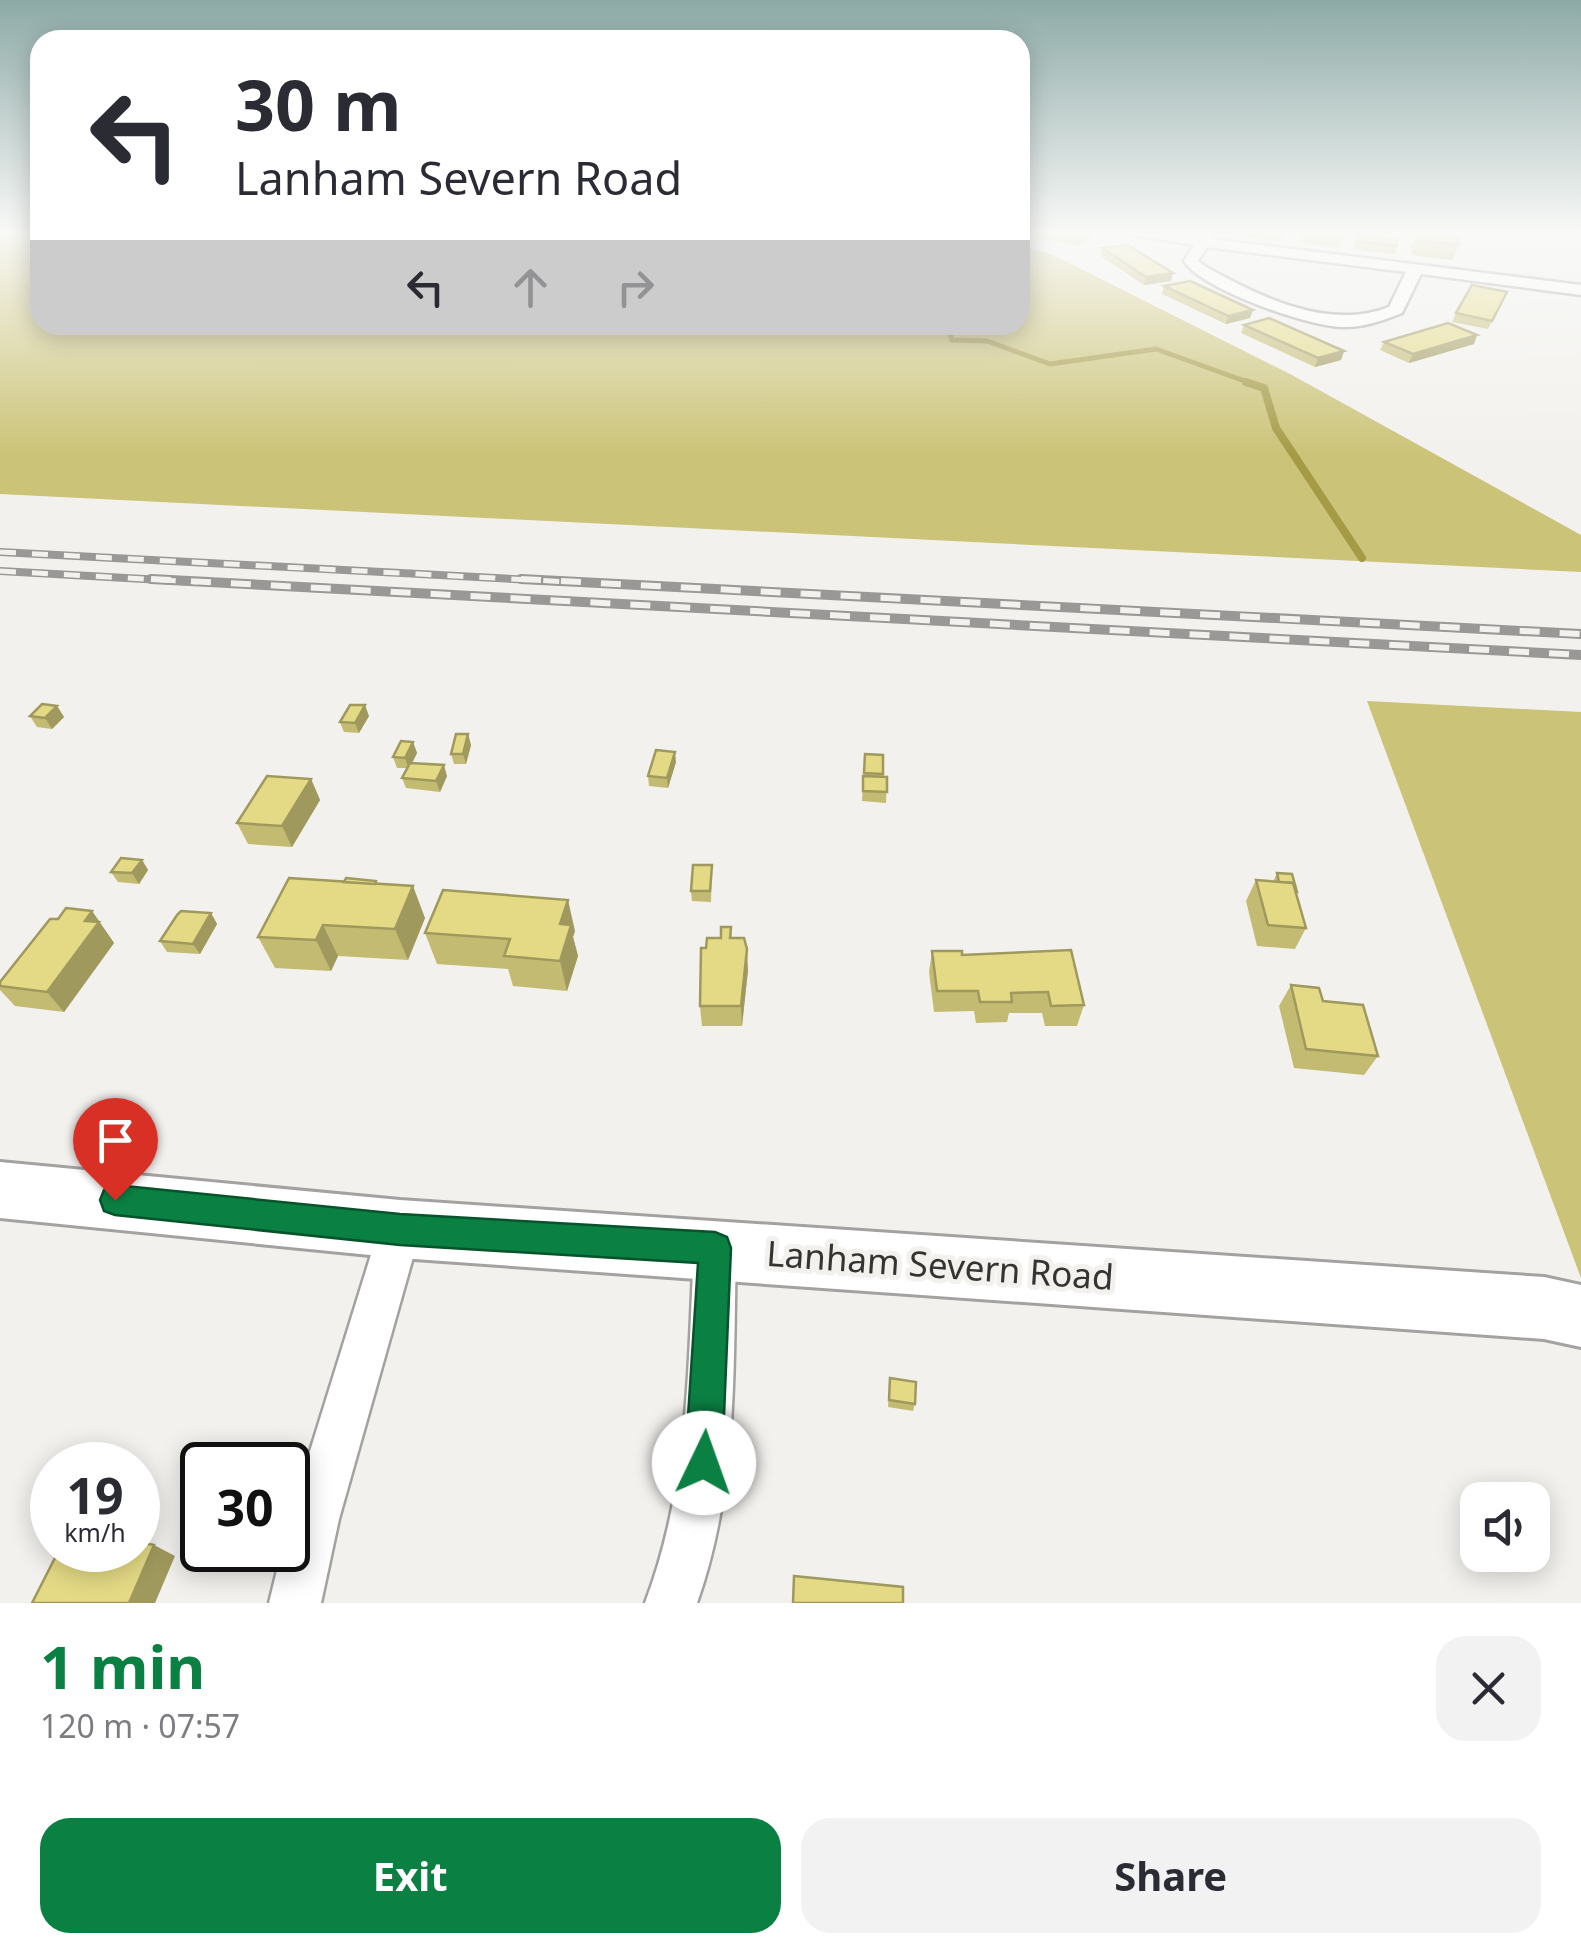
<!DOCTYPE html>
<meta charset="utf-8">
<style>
:root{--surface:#fff;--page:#f2f2f3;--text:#2b2b33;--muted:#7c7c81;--accent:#0b8043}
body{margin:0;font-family:"Noto Sans",sans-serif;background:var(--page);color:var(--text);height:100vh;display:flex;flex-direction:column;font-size:38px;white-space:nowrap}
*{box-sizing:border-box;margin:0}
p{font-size:32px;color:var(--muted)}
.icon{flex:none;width:55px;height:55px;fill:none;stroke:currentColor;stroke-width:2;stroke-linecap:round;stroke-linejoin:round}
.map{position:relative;height:1603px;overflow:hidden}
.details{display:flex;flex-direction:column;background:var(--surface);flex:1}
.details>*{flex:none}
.top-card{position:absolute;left:30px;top:30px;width:1000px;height:305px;border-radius:30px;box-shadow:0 5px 25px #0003;background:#fff;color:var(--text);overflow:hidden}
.tools{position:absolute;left:1460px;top:1482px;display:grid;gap:20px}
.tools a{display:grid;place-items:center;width:90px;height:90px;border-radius:20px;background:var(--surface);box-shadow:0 5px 25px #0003;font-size:50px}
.speed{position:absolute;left:30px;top:1442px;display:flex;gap:20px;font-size:50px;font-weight:700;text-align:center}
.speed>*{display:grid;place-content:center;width:130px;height:130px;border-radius:50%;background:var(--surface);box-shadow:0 5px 25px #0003;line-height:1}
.speed small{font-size:25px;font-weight:400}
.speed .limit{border:5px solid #111;border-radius:15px;background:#fff;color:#111}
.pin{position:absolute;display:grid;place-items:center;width:85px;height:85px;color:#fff;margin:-102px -42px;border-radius:50% 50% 50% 0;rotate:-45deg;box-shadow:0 0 10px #0007}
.pin .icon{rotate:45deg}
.me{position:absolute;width:110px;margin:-55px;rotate:3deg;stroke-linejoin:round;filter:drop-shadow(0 0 8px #0008)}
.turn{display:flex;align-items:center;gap:35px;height:210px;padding:0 40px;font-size:45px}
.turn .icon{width:130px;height:130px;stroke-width:2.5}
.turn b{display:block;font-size:70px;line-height:85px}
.lanes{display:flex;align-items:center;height:95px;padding:0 40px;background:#0003;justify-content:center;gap:50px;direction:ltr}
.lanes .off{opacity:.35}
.round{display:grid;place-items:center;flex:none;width:105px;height:105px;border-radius:30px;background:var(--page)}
.head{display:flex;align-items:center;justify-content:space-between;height:170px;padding:0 40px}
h1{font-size:60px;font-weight:700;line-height:75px;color:var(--accent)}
.primary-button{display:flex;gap:20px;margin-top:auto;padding:20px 40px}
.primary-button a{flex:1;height:115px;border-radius:30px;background:var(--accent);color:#fff;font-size:40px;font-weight:700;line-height:115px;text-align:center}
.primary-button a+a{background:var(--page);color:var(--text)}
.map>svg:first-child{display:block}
</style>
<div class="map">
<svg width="1581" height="1603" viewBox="0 0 1581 1603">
<rect width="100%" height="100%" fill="#f2f1ee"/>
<g fill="#cbc377">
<polygon points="0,231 40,231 40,325 1020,325 1020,246 1051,254 1292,375 1581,535 1581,572 0,494"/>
<polygon points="1367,701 1581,712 1581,1278"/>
</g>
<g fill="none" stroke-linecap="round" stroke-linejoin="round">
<polyline stroke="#a59a45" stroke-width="5" points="947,325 952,340 987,341 1050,364 1156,349 1253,384"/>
<polyline stroke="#a59a45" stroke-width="8" points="1246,382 1264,388 1276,428 1362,558"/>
<defs>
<g id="street">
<path d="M1110,231l89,6 4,-6h12l-3,8 369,46v10l-160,-21 -19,39c-20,8 -40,15 -61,14 -34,-1 -140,-38 -157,-66l10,-16zM1207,247l199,25 -17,35c-61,24 -129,-10 -183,-40l-8,-6z"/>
<polygon points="400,1208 415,1214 421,1229 339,1519 321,1603 269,1603 282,1550 288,1550 289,1519 379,1229 385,1214"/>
<path d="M715,1227l15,6 6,15c-3,121 2,240 -39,355h-52c44,-115 43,-234 49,-355l6,-15z"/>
</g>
<polygon id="secondary" points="0,1162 400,1200 1544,1277 1581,1285 1581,1347 1544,1339 400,1258 0,1218"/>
</defs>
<use href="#street" stroke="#a3a2a0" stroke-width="5"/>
<use href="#secondary" stroke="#a3a2a0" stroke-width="6"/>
<use href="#street" fill="#fff" fill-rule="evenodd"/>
<use href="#secondary" fill="#fff" fill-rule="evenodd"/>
<defs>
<g id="rail-far1">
<polyline points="0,552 570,582"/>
<polyline points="0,571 198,582"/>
</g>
<g id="rail">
<polyline points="151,579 1581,655"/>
<polyline points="521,579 1581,634"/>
</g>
</defs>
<use href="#rail-far1" stroke="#999896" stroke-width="8"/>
<use href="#rail" stroke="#999896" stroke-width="10"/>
<use href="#rail-far1" stroke="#f2f1ee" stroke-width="5" stroke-dasharray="16" stroke-linecap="butt"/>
<use href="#rail" stroke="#f2f1ee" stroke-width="6" stroke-dasharray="20" stroke-linecap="butt"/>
</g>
<g fill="#c4bb72">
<polygon points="1020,231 1090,231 1089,239 1076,246 1020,234"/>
<polygon points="1245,231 1284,231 1281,241 1243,237"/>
<polygon points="1302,231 1344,231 1344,233 1339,248 1300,242"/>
<polygon points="1417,232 1459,245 1452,260 1412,255 1411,247"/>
<polygon points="1357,234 1397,246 1394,254 1354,249"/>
<polygon points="1102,248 1171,281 1144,285 1101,256"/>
<polygon points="1164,286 1250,318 1226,324 1162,294"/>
<polygon points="1507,292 1488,329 1452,322 1456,313"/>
<polygon points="1244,325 1344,351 1341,360 1315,367 1241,333"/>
<polygon points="1384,342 1474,344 1409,363 1380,350"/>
<polygon points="57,706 64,717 52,729 37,727 30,716"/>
<polygon points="369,716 359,733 344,732 340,722"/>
<polygon points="468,734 471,745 466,764 454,764 451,754"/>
<polygon points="413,742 417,753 412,763 447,776 440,792 406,788 402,778 407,768 397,768 393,757"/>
<polygon points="865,754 883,755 883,777 887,777 886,803 862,801"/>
<polygon points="676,762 668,788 649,786 648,776"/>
<polygon points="311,779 320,800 292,847 248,844 237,823"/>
<polygon points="142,860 148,870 139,884 118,882 111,872"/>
<polygon points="712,865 711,902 692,901 691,891"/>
<polygon points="1277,873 1297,892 1296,894 1306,928 1295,949 1257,946 1246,901 1256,880 1273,882"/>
<polygon points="376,881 378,884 425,918 408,960 338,956 331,971 275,968 258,937 344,882"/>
<polygon points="92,911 114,943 64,1012 15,1006 0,990 0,982 58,919"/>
<polygon points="211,913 217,924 200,954 167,952 160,941"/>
<polygon points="731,927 732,938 748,970 742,1026 702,1026 700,1006 706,948 721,938"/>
<polygon points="575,931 573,937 578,956 567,991 513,986 508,969 437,964 425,933"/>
<polygon points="932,951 962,955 1084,1005 1077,1026 1045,1026 1042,1013 1009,1013 1007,1022 976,1023 974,1011 934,1012 929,972"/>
<polygon points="1291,985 1323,1001 1378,1056 1364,1075 1294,1068 1279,1006"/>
<polygon points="890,1378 915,1404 913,1411 888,1407"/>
</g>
<g fill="#a0995d">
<polygon points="1090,231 1089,239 1076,246 1077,239"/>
<polygon points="1173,273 1171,281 1144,285 1146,277"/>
<polygon points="1253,310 1250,318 1226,324 1228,316"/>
<polygon points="1477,335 1474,344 1409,363 1413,354"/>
<polygon points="1344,351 1341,360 1315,367 1318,358"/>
<polygon points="365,705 369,716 359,733 355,723"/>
<polygon points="57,706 64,717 52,729 45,718"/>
<polygon points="468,734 471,745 466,764 463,754"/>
<polygon points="413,742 417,753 409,769 405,758"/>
<polygon points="675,752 676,762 668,788 667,778"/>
<polygon points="444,765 447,776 440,792 436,781"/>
<polygon points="311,779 320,800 292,847 282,826"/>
<polygon points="142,860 148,870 139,884 132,873"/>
<polygon points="413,886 425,918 408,960 395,929"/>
<polygon points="568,900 575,931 573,937 578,956 567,991 560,961 560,924"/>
<polygon points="92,911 114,943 64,1012 47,992 85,921"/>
<polygon points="211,913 217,924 200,954 193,944"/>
<polygon points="323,925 338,956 331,971 316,940"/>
<polygon points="747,949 748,970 742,1026 741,1006"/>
<polygon points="154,1545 175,1556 155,1603 129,1603"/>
</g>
<g fill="#e4da85" stroke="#a0995d" stroke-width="2.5">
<polygon points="1041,231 1090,231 1077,239"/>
<polygon points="1259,231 1284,231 1284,234"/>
<polygon points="1417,232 1457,236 1459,245 1418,240"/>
<polygon points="1357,234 1396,240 1397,246 1357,241"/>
<polygon points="1128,245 1173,273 1146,277 1102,248"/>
<polygon points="1190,281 1253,310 1228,316 1164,286"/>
<polygon points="1472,285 1507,292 1492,321 1456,313"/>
<polygon points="1269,318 1344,351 1318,358 1244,325"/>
<polygon points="1448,323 1477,335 1413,354 1384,342"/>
<polygon points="42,704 57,706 45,718 30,716"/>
<polygon points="350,705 365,705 355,723 340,722"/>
<polygon points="456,734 468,734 463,754 451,754"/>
<polygon points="401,741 413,742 405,758 393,757"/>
<polygon points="656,750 675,752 667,778 648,776"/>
<polygon points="865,754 883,755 883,774 864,773"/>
<polygon points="410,763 444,765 436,781 402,778"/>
<polygon points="267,776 311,779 282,826 237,823"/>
<polygon points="863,776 887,777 887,792 863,791"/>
<polygon points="121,858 142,860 132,873 111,872"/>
<polygon points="693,865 712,865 710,891 691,891"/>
<polygon points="1277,873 1292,874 1297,892 1295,892 1293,883 1279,882"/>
<polygon points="289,878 413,886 395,929 323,925 316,940 258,937"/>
<polygon points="346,878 376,881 375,884 344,882"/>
<polygon points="1256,880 1293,883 1306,928 1268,925"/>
<polygon points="443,890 568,900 560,924 571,925 560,961 504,956 510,939 425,933"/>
<polygon points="66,908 92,911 85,921 99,922 47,992 0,986 0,982 50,919 58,919"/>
<polygon points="181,911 211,913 193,944 160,941 177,915"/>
<polygon points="721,927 731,927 730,938 744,938 747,949 741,1006 700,1006 701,948 706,948 707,938 721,938"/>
<polygon points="1071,950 1084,1005 1051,1006 1048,992 1011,993 1012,1002 980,1002 978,991 937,991 932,951 962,951 962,955"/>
<polygon points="1291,985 1319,988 1323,1001 1363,1005 1378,1056 1306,1049"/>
<polygon points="890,1378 916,1382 915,1404 889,1400"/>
<polygon points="138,1542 154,1545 129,1603 32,1603 59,1550 138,1550"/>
<polygon points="794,1576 903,1587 903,1603 793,1603"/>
</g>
<linearGradient id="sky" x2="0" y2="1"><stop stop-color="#8daaa7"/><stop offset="0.51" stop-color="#f9f9f7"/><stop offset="1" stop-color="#f9f9f7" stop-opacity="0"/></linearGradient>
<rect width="1581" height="455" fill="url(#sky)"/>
<polygon fill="#0b8043" stroke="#07532c" stroke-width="2.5" points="115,1185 400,1214 715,1232 727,1237 731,1248 722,1463 716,1476 704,1482 691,1476 685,1463 698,1263 400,1245 115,1215 104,1211 100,1200 104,1190"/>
<g text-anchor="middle" stroke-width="10" stroke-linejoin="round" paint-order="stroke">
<g font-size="35" fill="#353433" stroke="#f2f1ee">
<text transform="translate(940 1266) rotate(4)" y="12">Lanham Severn Road</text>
</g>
</g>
</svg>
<div class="tools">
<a><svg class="icon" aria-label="sound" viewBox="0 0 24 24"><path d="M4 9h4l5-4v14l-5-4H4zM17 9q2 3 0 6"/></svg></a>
</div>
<div class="speed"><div>19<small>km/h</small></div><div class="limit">30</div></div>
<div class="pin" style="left:115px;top:1200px;background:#d93025"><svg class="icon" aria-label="arrive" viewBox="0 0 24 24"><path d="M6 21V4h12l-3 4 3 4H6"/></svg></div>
<svg class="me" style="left:704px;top:1463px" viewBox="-20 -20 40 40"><circle r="19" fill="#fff"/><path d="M0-13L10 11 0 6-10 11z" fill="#0b8043"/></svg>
<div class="top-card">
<div class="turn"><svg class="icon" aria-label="left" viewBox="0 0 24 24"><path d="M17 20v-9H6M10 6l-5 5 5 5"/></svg><div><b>30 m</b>Lanham Severn Road</div></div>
<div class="lanes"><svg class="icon" aria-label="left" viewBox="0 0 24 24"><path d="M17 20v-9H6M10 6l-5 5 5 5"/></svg><svg class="icon off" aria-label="ahead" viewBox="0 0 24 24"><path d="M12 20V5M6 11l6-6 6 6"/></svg><svg class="icon off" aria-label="right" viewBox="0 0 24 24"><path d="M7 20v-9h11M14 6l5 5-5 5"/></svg></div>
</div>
</div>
<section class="details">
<div class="head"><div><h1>1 min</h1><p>120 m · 07:57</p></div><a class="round"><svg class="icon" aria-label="close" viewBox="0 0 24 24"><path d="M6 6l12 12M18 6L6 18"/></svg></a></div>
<div class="primary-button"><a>Exit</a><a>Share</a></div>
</section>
